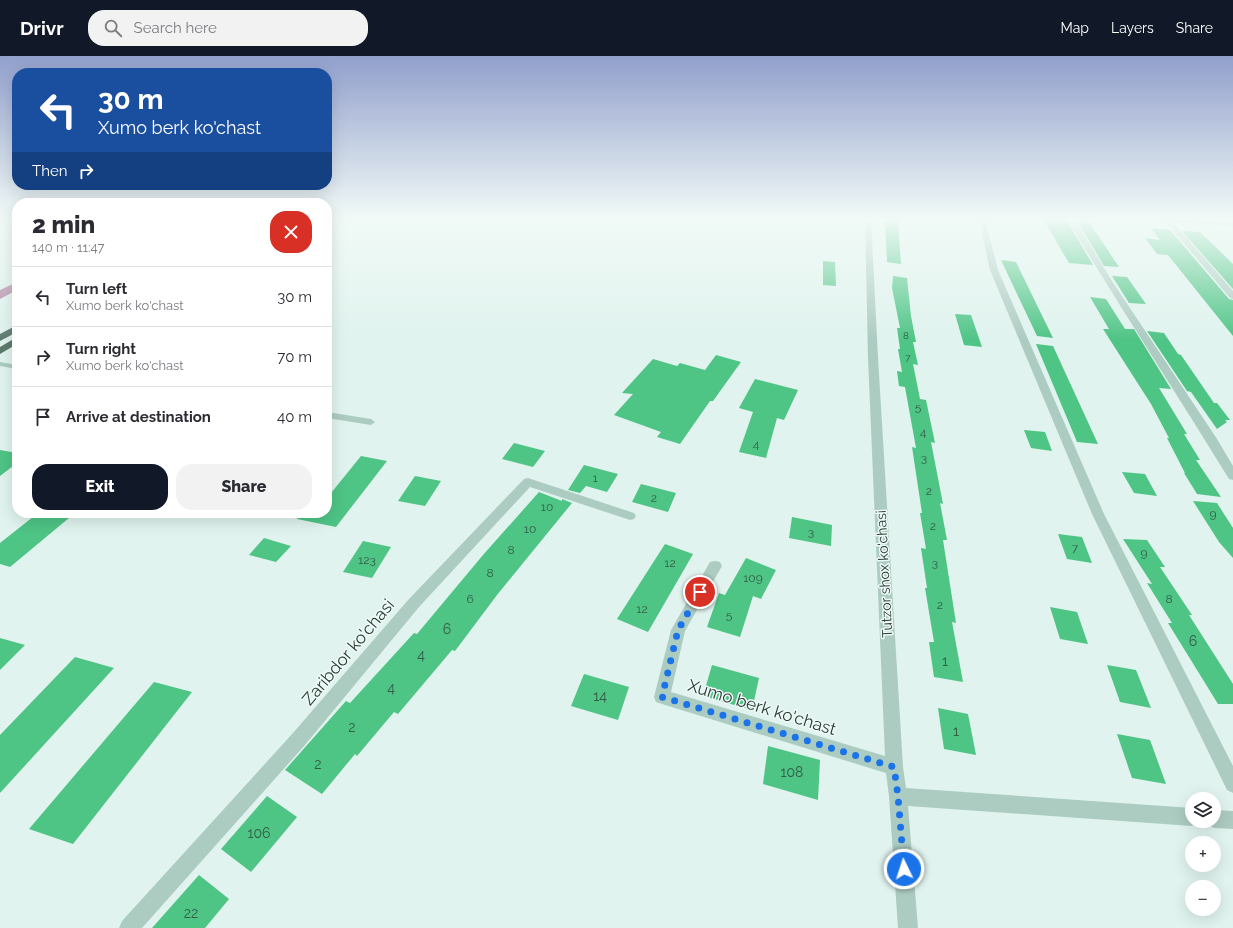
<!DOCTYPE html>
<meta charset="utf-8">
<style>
:root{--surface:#fff;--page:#f2f2f3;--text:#2b2b33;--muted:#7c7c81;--line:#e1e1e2;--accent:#111827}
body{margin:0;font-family:Raleway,sans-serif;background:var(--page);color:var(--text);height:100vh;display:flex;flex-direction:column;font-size:15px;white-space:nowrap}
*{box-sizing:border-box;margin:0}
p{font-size:13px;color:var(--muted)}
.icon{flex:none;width:22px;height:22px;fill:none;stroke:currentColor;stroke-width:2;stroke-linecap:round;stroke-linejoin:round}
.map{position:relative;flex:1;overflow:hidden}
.details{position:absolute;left:12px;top:142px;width:320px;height:320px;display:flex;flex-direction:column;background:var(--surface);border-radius:16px;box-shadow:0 4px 16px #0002}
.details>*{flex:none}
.hud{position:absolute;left:12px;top:12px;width:320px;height:122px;border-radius:16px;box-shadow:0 4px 16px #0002;background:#1a4fa0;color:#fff;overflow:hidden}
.tools{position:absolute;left:1185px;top:736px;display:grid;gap:8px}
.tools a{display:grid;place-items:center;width:36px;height:36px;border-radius:50%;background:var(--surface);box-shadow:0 4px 16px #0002;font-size:20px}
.pin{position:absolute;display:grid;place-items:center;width:34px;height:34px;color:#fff;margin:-17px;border:2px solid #fff;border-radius:50%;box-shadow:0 1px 4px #0007}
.me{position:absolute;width:44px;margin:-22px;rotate:356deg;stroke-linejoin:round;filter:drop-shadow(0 0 3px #0008)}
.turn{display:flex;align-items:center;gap:14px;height:84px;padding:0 20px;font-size:18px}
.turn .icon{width:52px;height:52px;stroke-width:2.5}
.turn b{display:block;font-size:28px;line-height:34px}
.then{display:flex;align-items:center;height:38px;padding:0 20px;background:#0003;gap:8px;font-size:15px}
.round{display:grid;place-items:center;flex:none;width:42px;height:42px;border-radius:16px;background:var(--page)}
.summary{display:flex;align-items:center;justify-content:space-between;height:68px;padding:0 20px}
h1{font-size:24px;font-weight:800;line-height:30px}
.action{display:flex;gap:8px;margin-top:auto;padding:8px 20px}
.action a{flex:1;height:46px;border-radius:16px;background:var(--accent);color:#fff;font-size:16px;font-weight:800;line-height:46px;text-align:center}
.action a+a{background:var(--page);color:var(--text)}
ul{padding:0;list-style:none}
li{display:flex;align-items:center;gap:12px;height:60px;padding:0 20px;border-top:1px solid var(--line)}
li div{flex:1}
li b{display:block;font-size:15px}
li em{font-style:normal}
header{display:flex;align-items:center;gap:24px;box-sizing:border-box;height:56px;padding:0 20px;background:var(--accent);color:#fff}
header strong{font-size:19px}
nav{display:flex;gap:22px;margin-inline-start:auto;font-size:14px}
.search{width:280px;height:36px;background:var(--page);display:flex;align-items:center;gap:10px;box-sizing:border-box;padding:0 14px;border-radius:16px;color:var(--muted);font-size:15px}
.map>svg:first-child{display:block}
</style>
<header>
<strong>Drivr</strong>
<div class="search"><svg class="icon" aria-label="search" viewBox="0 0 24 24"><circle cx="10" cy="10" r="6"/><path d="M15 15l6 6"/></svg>Search here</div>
<nav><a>Map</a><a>Layers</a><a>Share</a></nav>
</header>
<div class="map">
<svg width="1233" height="872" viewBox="0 0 1233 872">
<rect width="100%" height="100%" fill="#e0f3ee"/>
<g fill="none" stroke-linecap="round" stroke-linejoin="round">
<polygon fill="#b080a3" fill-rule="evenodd" points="17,226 17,234 0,243 0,234"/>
</g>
<g fill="#4ec485">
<polygon points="885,163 898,164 901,208 887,206"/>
<polygon points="1043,163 1066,163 1093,209 1069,207"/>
<polygon points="1076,163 1087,163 1119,211 1104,210"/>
<polygon points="1151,172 1170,174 1229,243 1233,244 1233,280 1168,199 1157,198 1145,182 1160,184"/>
<polygon points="1182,175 1200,176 1233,208 1233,233"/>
<polygon points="1001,204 1016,206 1053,282 1037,280"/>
<polygon points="823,205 835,206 836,230 823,229"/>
<polygon points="893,220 907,222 911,260 916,286 913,286 918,309 913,308 920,343 926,344 935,387 931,386 943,448 940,447 947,484 943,484 956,567 952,566 963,626 934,621 929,586 934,586 925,532 927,532 921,492 926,493 920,457 922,457 912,391 916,392 905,331 899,330 897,315 902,316 898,293 900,293 897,272 900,272 892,232"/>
<polygon points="1112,220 1127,221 1146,248 1129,247"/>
<polygon points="1090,241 1106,243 1125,273 1134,273 1171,333 1159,332 1187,378 1184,378 1200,404 1196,404 1221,441 1197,438 1184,417 1185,417 1167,382 1169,382 1151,348 1103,273 1109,273"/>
<polygon points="955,258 971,259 982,291 964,289"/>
<polygon points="1147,275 1164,277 1178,298 1181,299 1214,347 1217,347 1230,364 1225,364 1227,366 1217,373 1191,336 1187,335"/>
<polygon points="1036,288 1053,290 1098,388 1077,386"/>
<polygon points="716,299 741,306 713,345 710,345 680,388 657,381 661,376 614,359 633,338 622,337 653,303 677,310 680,307 705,314"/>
<polygon points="755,323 798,334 784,364 777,362 766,402 739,396 753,356 739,352"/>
<polygon points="1024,374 1045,376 1052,395 1031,392"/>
<polygon points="514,387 545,395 533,411 502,403"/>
<polygon points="0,394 17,397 17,407 0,420"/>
<polygon points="361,400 387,405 336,471 297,463 298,457 327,457 327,442"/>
<polygon points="584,409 618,418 607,436 586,430 580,437 568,434"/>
<polygon points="1122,416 1145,418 1157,440 1134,437"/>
<polygon points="415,420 441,425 425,450 398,445"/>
<polygon points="641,428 676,437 668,456 632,446"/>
<polygon points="539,436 562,445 562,443 572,447 497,539 455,595 452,594 398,658 394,656 357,700 355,698 322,738 285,714 346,645 350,647 414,577 417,578 483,499"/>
<polygon points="1193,445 1217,447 1233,472 1233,502 1219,486"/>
<polygon points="38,457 75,457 10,511 0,508 0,487"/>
<polygon points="792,461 832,469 831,490 789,482"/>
<polygon points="1058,478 1082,481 1092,507 1067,503"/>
<polygon points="264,482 291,490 276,506 249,499"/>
<polygon points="1123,483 1147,484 1165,511 1160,511 1192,559 1189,559 1233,628 1233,648 1218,648 1168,567 1172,567 1147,527 1152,528"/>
<polygon points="363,485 391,491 372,522 343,516"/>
<polygon points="665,488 693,498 648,576 617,563"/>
<polygon points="746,502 776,514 761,543 753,540 740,581 707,571 719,537 725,539"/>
<polygon points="1050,551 1077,556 1088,588 1060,583"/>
<polygon points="0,582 25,589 0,614"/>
<polygon points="75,601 114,612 0,737 0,679"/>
<polygon points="712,609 759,622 752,654 703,640"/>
<polygon points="1107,609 1136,614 1151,652 1120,646"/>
<polygon points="584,618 629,631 618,664 571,650"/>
<polygon points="154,626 192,636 73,788 29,773"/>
<polygon points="938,652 968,658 976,699 944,693"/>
<polygon points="1117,678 1150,684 1166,728 1132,722"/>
<polygon points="768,690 820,704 818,744 763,728"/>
<polygon points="267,740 297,761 251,816 221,793"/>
<polygon points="199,819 229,843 205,872 152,872"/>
</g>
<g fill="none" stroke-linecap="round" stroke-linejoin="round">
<g fill="#accbc1" fill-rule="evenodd">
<polygon points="0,306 17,309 17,313 0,310"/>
<polygon points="327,356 371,363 375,366 371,369 327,362"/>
</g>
<g fill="#accbc1" fill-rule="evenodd">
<polygon points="865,163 871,163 878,302 903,711 906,732 1192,752 1192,765 1199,765 1198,767 1192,770 908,750 918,872 898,872 889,740 886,717 662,648 656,646 654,641 671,574 710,506 715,505 720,506 722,510 685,575 671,636 885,700 868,302"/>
<polygon points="979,163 985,163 998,214 1104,458 1233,710 1233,737 1227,734 1092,458 990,214"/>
<path d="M1067,163h7l38,62 105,158 16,27v14l-4,-1c-53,-87 -110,-173 -162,-260z"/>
<polygon points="1160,163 1193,163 1233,166 1233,170 1173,166 1233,235 1233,243 1230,242 1165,165"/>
<polygon points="528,422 634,457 636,460 634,463 630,464 530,431 419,551 305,689 142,872 119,872 122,865 293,677 409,543 524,423"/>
<polygon points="1214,754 1233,755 1233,773 1214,772 1208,769 1206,765 1214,765"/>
</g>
<g fill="#5c7b6d" fill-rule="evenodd">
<polygon points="17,269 17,276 0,285 0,278"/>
<polygon points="17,281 17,288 0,298 0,291"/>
</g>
</g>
<linearGradient id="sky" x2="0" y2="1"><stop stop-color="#919fcc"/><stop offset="0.57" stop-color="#f1faf7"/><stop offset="1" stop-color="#f1faf7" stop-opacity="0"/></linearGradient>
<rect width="1233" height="285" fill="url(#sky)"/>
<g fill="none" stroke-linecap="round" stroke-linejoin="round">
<polyline stroke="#1a73e8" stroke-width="7" stroke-dasharray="0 12.6" points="700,536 678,574 662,641 894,711 898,740 904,813"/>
</g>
<g text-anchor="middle" stroke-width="3" stroke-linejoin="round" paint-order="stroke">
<g font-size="10" fill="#345c48">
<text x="906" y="283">8</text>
<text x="908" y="305">7</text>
</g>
<g font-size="12" fill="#345c48">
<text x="918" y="355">5</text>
<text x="923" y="380">4</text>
<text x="756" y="392">4</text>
<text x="924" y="406">3</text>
<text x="595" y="426">1</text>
<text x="929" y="439">2</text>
<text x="654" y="446">2</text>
<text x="547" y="455">10</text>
<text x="1213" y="462">9</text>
<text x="933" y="474">2</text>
<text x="530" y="477">10</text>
<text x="811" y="480">3</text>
<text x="1075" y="496">7</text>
<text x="511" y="498">8</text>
<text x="1144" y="501">9</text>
<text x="367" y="508">123</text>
<text x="670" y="511">12</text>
<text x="935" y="511">3</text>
<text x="490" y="521">8</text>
<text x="753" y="526">109</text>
<text x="470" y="547">6</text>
<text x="1169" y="547">8</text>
<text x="940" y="553">2</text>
<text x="642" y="557">12</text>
<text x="729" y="563">5</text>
</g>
<g font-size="14" fill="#2b3a33" stroke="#edfaf7">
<text transform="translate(884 518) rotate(-93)" y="5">Tutzor shox ko'chasi</text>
</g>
<g font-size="14" fill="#345c48">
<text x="447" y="578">6</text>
<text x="1193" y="590">6</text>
<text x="421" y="604">4</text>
<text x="945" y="610">1</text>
<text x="391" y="637">4</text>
<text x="600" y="645">14</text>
<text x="352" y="676">2</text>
<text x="956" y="680">1</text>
<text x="318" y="713">2</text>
<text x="792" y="721">108</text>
<text x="259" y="782">106</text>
<text x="191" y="862">22</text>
</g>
<g font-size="17" fill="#2b3a33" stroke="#edfaf7">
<text transform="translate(348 596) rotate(-50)" y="6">Zaribdor ko'chasi</text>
<text transform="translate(762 651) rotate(17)" y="6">Xumo berk ko'chast</text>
</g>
</g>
</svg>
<div class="tools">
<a><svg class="icon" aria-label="layers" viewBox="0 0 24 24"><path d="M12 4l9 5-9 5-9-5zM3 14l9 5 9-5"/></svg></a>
<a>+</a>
<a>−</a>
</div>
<div class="pin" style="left:700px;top:536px;background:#d93025"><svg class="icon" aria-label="arrive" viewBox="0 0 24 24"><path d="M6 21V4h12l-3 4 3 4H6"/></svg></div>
<svg class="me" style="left:904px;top:813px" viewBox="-20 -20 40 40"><circle r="17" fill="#1a73e8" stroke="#fff" stroke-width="3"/><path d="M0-11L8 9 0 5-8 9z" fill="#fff"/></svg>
<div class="hud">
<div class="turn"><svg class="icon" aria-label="left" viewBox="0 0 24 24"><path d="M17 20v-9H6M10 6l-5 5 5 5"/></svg><div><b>30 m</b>Xumo berk ko'chast</div></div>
<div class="then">Then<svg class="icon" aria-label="right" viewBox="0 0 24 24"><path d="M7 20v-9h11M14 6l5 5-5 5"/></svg></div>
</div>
<section class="details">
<div class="summary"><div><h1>2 min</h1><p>140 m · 11:47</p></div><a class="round" style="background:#d93025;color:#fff"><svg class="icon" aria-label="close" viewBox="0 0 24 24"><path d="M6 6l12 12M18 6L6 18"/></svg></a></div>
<ul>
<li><svg class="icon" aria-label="left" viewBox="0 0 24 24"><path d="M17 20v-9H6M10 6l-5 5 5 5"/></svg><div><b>Turn left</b><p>Xumo berk ko'chast</p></div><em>30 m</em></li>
<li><svg class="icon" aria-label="right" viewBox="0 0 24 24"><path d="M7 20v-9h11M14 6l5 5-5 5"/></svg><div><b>Turn right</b><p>Xumo berk ko'chast</p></div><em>70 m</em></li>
<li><svg class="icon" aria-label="arrive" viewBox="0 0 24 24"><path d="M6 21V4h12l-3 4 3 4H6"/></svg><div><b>Arrive at destination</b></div><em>40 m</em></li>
</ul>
<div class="action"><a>Exit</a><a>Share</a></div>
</section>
</div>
